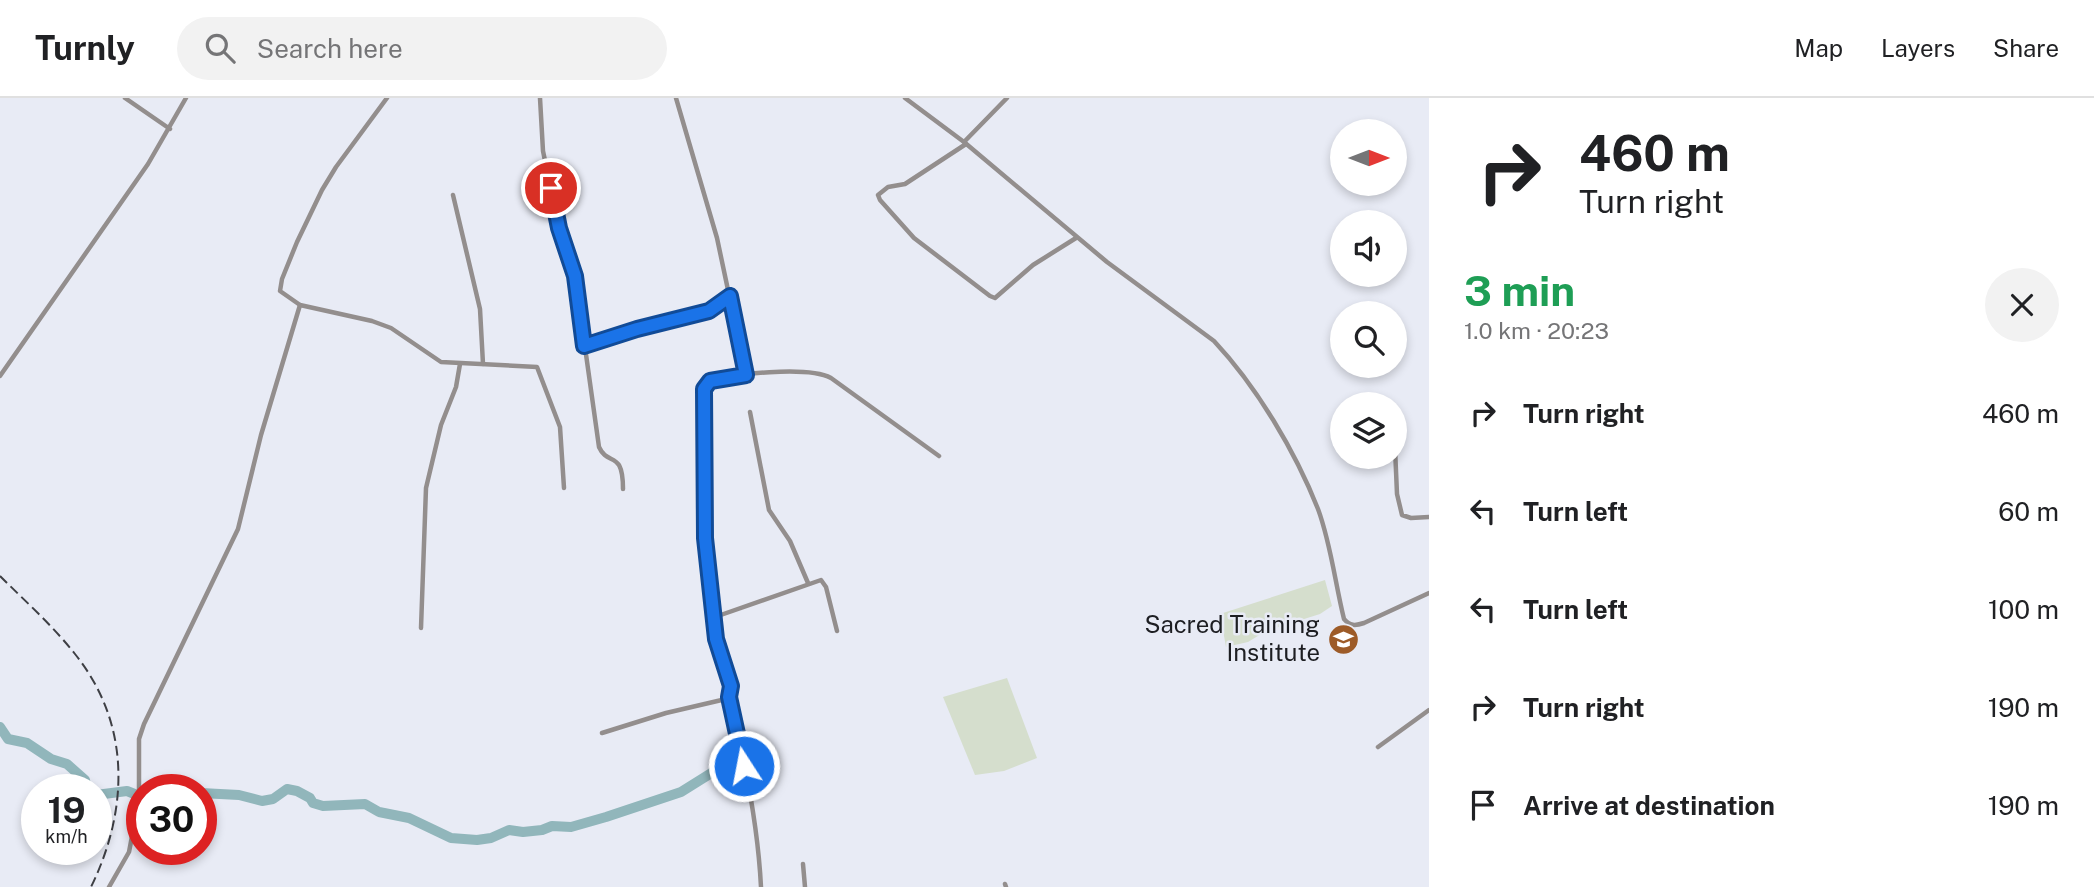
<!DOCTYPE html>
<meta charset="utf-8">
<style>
:root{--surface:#fff;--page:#f2f2f2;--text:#202124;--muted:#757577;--line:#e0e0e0}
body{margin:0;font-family:"Public Sans",sans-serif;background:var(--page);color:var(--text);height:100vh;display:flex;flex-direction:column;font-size:26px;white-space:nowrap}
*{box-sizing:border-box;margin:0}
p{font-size:23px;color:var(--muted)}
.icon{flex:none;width:38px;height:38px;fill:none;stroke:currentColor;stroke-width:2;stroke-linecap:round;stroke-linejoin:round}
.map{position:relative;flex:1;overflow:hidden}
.side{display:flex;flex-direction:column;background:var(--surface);width:665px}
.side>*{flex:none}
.hud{background:#fff;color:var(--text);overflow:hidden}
.needle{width:46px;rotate:90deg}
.fabs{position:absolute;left:1330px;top:21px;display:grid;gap:14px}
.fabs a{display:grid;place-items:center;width:77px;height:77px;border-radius:50%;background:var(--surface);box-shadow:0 4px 10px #0003;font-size:35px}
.speed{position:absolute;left:21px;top:676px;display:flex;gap:14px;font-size:35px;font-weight:700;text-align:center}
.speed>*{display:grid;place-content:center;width:91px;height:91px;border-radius:50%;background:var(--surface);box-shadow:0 4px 10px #0003;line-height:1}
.speed small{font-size:18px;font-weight:400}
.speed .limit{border:10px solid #d22;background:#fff;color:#111}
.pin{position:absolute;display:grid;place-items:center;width:60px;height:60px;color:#fff;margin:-30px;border:4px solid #fff;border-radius:50%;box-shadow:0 2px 7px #0007}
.me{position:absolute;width:77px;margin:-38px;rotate:349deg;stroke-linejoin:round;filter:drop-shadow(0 0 5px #0008)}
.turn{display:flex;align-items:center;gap:24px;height:147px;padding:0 35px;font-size:32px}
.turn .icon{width:91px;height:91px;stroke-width:2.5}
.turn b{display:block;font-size:49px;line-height:60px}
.round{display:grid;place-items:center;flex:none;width:74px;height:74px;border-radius:37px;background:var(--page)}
.summary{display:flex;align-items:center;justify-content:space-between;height:119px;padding:0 35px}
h1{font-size:42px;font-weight:700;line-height:52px;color:#1e9e55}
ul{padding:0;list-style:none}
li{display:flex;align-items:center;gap:21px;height:98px;padding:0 35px}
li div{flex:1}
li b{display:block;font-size:26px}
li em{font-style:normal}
header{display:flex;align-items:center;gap:42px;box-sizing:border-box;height:98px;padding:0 35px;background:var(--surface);border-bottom:2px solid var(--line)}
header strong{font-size:33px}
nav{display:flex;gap:38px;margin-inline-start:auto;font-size:24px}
.search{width:490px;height:63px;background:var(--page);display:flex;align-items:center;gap:18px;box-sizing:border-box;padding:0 24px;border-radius:38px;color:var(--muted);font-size:26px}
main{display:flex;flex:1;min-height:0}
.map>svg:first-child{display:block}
</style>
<header>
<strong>Turnly</strong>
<div class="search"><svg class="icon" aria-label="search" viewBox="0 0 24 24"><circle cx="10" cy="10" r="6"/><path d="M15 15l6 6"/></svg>Search here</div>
<nav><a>Map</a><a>Layers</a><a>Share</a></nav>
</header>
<main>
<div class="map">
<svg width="1429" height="789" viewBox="0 0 1429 789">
<rect width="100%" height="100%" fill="#e8ebf5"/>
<g fill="#d5decd">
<polygon points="1325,482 1332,508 1320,516 1266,533 1248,544 1226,549 1220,516"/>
<polygon points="1007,580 1037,660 1004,673 975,677 943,599"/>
</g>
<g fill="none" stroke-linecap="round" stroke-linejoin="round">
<g stroke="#91b6bb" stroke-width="10">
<polyline points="0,629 8,641 27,645 51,661 67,666 85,682 87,691"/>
<polyline points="201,695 239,697 262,703 273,701 287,691 297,693 310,700 313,705 323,708 365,706 379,714 409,720 451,740 477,742 491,740 509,732 523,734 542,732 552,728 571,729 606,719 681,694 713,674 741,662"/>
<polyline points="96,697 127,693 142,699"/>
</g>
<g stroke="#938e8d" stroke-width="4.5">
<polyline points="125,0 170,31"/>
<polyline points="387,0 336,69 322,92 297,144 282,181 280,193 300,207 372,223 391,230 441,264 537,269 560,329 564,390"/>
<path d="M540,0l3,53 16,77 16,48 24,171c9,20 24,2 24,42"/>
<polyline points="676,0 717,140 746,277"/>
<path d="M905,0l59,44 143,120 107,79c43,46 81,110 104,168 13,35 17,74 26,110 6,7 11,7 20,4l65,-30"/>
<polyline points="964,44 1007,0"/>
<polyline points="966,46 905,86 888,89 878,97 880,102 914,140 990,198 995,200 1033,167 1076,140"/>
<polyline points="453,97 480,211 483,266"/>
<polyline points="584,248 637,231 710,213 730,198"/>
<polyline points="0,278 148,66 186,0"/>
<polyline points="750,314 769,412 790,443 808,485"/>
<polyline points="1395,350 1397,396 1402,417 1411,420 1429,419"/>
<polyline points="715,519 821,482 826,489 837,533"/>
<polyline points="421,530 426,390 441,327 456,289 460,266"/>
<path d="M729,599c15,59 29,130 32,190"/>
<path d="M602,635l64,-20 60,-14 5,-5v-8l-15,-47 -11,-101 -1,-143 3,-12c24,-10 101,-17 124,-5l108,78"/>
<polyline points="1378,649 1429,612"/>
<polyline points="803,766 805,789"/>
<polyline points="1005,786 1006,789"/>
<polyline points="109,789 129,754 139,702 139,641 144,626 238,431 261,337 300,207"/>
</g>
<path stroke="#3e3f44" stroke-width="2" stroke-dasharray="10 5" stroke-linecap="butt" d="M0,478c25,25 53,50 75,78 56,70 54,155 16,233"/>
</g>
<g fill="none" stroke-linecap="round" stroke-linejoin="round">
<defs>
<polyline id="route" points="551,90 559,130 575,178 584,248 637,231 709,213 730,198 746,277 710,283 704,291 705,440 716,541 731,588 729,599 744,668"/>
</defs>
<use href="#route" stroke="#114b97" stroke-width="18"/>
<use href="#route" stroke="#1a73e8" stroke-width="12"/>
</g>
<defs>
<symbol id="university-disc" viewBox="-11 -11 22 22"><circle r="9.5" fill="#9d5b28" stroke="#e8ebf5"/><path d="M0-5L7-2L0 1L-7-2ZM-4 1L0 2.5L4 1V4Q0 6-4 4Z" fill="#fff"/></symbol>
</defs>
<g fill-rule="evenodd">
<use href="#university-disc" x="1326" y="524" width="35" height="35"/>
</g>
<g text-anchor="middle" stroke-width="5" stroke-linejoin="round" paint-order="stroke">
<g font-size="24" fill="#1d1e22" stroke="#e8ebf5" text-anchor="end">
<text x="1320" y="535">Sacred Training<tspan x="1320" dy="28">Institute</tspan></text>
</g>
</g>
</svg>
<div class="fabs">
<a><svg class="needle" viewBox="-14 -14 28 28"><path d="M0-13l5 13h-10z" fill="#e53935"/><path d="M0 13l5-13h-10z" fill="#757577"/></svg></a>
<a><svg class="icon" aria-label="sound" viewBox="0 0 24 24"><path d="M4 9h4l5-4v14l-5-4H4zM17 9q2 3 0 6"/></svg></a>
<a><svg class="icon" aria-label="search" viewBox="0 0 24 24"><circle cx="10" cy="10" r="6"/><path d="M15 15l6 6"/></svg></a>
<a><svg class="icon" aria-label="layers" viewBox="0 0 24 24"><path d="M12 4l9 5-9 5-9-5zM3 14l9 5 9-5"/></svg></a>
</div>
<div class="speed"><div>19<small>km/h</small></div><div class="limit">30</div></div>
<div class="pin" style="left:551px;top:90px;background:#d93025"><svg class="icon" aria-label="arrive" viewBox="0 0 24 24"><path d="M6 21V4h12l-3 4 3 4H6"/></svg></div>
<svg class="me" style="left:744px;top:668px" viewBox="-20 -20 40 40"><circle r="17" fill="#1a73e8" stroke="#fff" stroke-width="3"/><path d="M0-11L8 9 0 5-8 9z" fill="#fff"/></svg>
</div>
<section class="side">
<div class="hud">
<div class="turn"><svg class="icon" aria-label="right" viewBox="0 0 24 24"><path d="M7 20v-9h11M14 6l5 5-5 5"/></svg><div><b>460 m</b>Turn right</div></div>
</div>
<div class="summary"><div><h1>3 min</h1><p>1.0 km · 20:23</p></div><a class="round"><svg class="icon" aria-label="close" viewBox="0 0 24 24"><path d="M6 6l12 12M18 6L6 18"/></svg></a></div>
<ul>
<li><svg class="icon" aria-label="right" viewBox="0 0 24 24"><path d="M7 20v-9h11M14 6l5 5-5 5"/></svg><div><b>Turn right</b></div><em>460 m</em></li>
<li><svg class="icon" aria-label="left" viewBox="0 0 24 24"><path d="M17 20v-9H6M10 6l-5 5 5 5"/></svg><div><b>Turn left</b></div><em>60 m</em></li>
<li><svg class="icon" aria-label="left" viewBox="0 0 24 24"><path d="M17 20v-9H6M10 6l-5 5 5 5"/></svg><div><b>Turn left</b></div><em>100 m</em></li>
<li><svg class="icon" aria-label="right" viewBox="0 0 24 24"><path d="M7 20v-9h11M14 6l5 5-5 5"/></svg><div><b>Turn right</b></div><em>190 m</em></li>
<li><svg class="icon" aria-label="arrive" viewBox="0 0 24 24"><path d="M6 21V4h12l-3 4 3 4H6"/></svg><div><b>Arrive at destination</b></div><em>190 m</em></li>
</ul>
</section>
</main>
